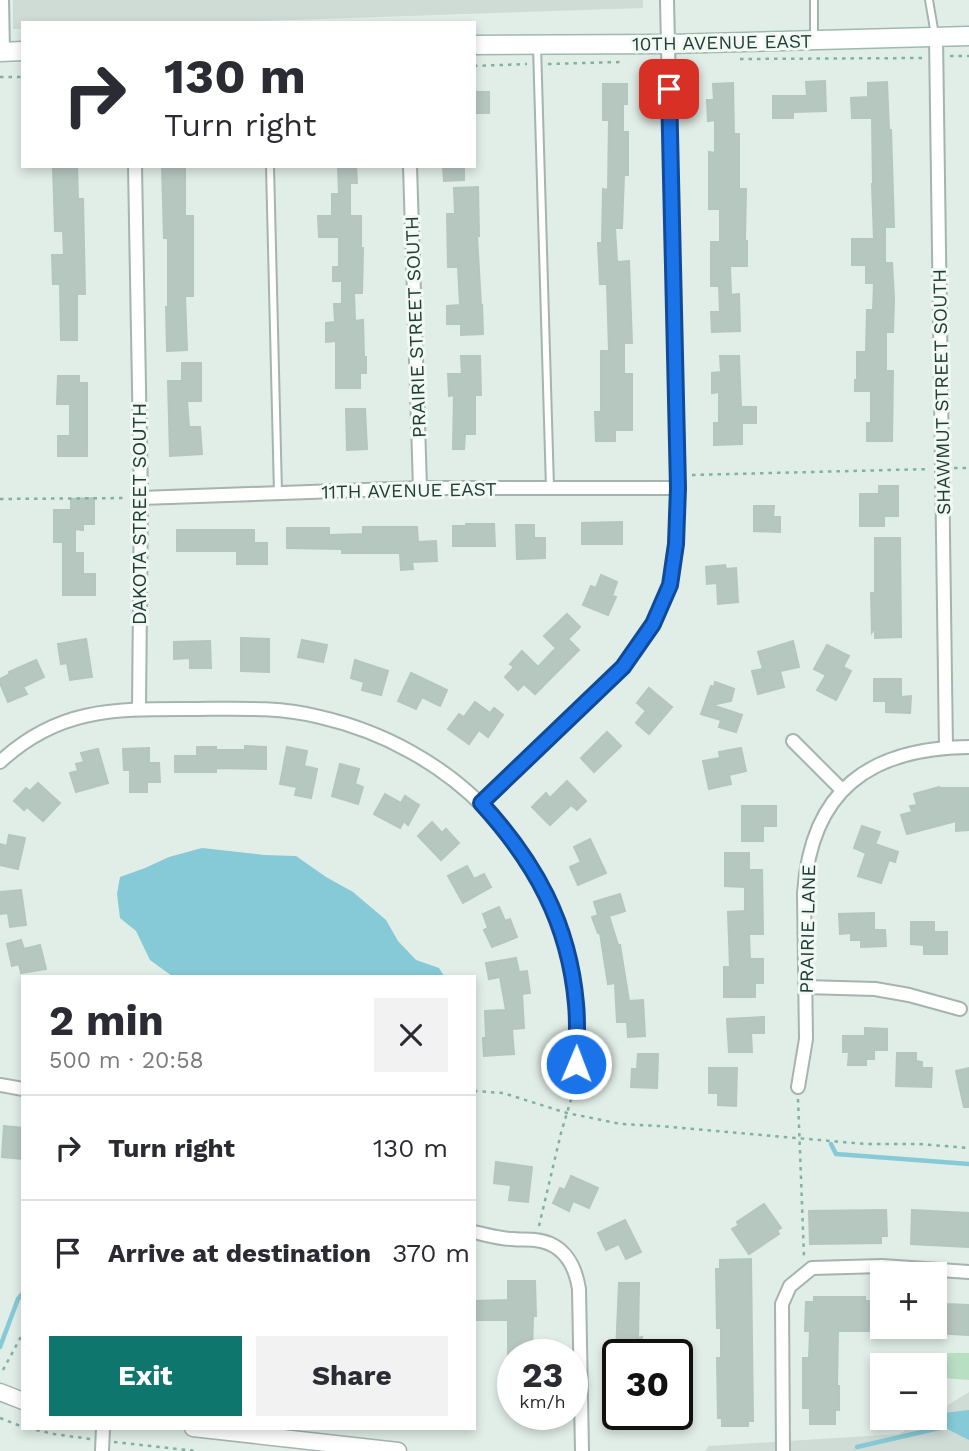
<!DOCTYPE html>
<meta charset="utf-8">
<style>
:root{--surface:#fff;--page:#f2f2f3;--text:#2b2b33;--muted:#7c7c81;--line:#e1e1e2;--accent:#0f766e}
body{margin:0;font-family:"Work Sans",sans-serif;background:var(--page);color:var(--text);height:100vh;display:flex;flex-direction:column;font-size:26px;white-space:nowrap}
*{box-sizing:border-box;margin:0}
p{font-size:23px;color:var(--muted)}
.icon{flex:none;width:38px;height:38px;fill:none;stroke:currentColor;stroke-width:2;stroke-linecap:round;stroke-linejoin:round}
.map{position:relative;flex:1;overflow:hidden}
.sheet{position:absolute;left:21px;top:975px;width:455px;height:455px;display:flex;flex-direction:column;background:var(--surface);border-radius:0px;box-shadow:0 4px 10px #0003}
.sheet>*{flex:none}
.top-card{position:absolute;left:21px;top:21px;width:455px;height:147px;border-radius:0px;box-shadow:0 4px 10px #0003;background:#fff;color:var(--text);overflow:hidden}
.buttons{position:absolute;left:870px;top:1262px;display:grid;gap:14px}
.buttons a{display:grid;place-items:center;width:77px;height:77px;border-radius:0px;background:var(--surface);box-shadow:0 4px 10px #0003;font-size:35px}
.speed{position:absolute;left:497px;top:1339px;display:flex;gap:14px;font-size:35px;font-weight:700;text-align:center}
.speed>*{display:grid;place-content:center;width:91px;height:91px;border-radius:50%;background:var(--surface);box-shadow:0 4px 10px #0003;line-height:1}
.speed small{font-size:18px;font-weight:400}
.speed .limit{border:4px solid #111;border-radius:10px;background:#fff;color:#111}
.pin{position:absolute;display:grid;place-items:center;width:60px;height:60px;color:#fff;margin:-30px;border-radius:14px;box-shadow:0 4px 10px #0006}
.me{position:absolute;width:77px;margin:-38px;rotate:1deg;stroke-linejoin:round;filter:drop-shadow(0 0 5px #0008)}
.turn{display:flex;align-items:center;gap:24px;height:147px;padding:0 28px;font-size:32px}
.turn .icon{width:91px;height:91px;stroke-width:2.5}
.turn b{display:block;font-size:49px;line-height:60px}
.round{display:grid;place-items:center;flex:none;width:74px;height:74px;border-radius:0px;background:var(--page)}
.headline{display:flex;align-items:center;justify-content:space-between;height:119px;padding:0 28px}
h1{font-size:42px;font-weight:700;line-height:52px}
.action{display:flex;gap:14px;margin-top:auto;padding:14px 28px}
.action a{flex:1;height:80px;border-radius:0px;background:var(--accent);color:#fff;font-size:28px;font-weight:700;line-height:80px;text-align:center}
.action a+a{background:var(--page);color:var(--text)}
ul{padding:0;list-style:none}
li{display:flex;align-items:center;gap:21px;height:105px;padding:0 28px;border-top:2px solid var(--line)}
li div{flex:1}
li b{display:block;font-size:26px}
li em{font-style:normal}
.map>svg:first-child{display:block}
</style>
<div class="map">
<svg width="969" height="1451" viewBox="0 0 969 1451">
<rect width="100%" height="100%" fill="#e1ede7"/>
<g fill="#cfdcd6">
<polygon points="13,0 643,0 643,8 199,23 23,23 23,29 13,29"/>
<polygon points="969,1392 969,1451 705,1451 709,1446 899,1434 926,1418 934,1418 935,1413"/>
</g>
<polygon fill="#b8dfc2" points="945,1353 969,1353 969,1380 944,1378"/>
<g fill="#85cad6">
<polygon points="202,848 264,855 296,856 326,877 353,892 386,920 398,941 416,960 439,968 444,976 172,976 150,960 136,931 120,918 117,894 120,877 145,868 169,857"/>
<polygon points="969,1410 969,1440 925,1418 934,1418 935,1414"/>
</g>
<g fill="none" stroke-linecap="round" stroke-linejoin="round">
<g stroke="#85cad6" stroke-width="4.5">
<polyline points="831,1144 836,1154 969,1164"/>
<polyline points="0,1347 18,1299 23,1293"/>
<polyline points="857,1447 948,1426"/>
</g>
</g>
<g fill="#b6c7c0" stroke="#b3c7be" stroke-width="2">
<polygon points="825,81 826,111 793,112 793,118 773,118 773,96 807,96 806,82"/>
<polygon points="887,82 889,130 891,130 894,227 885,227 885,263 892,263 894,298 893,332 886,332 886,371 893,371 892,441 867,441 867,423 871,423 871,391 855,391 855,380 857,380 857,352 866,352 867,310 873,310 874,283 866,283 866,265 852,265 852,239 874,239 872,184 873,184 872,118 852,118 851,98 868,97 868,83"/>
<polygon points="733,83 734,134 739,134 739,189 746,189 745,241 747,241 747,266 730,266 731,295 739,294 740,331 712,332 711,312 720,312 719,286 711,286 711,242 720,242 720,209 709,209 709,152 715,153 715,120 708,121 707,100 714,100 713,84"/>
<polygon points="603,84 627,84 627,104 623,104 623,132 628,132 628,175 624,175 622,228 615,228 617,262 629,261 632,343 624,343 624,374 632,374 632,430 615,430 615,441 596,441 595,412 601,412 601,351 609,351 607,284 600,284 598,243 602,243 603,189 608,190 609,120 603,120"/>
<rect x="474" y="92" width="15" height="21"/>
<polygon points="53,166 77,166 78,199 83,199 85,294 77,294 77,340 61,340 60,284 53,284 52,255 64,255 63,231 55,231"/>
<polygon points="162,166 185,166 185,216 193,216 193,296 185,296 187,350 167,351 166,307 168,307 168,238 164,238"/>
<polygon points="338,166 356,166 357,183 350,183 350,216 361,216 361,248 363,248 362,293 354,293 355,321 363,320 364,357 366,357 366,373 360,373 360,388 336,388 336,341 326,342 326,323 335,322 334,304 342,304 342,281 333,281 333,267 339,267 339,237 319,237 318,216 332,216 332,194 339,194"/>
<polygon points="443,166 464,166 464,180 444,181"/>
<polygon points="478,187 479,236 477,236 481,305 482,305 483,334 461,335 461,324 447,324 447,306 460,305 458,267 448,267 447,214 455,214 454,188"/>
<polygon points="461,356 480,356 481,395 475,395 475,434 465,434 464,449 453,449 454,395 449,396 448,374 462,374"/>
<polygon points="720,356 739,356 741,407 756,407 756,423 742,423 742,444 714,445 714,423 719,423 719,392 712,393 712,373 721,372"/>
<polygon points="182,363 201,363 201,401 187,401 189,427 200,427 202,454 170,456 168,381 182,381"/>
<polygon points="58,376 79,376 79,383 87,383 87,456 58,456 58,436 70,436 70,404 57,404"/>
<polygon points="346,409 365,409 367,449 347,450"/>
<polygon points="879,486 898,486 898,516 884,516 884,526 860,526 860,494 879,494"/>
<polygon points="94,498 94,524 83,524 83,530 75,529 75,553 83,553 83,574 95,574 95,595 63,595 63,542 54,542 54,510 71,510 71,499"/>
<polygon points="754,506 774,506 773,517 780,517 780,532 754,531"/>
<polygon points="622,522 622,544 582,544 582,523"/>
<polygon points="466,524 494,524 495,546 453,546 453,526 466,526"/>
<polygon points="516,525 534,525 534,538 545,538 545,558 517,559"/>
<polygon points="363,527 417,527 418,542 436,541 437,561 412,562 413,569 401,570 400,553 342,553 342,549 287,548 287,528 329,528 329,535 363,534"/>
<polygon points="177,530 254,530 254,543 267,543 267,564 237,564 237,551 177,551"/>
<polygon points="875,538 900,538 901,637 875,638 875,627 872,632 871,593 875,593"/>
<polygon points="725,565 726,569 736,568 738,602 718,604 717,583 707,584 706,567"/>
<polygon points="601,575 617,582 612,596 616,597 608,615 583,605 591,586 596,588"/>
<polygon points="567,614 580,627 568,639 579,650 535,694 524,684 518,690 505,677 514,667 510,664 522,651 538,667 556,648 544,636"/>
<polygon points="241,638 269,639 269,672 241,671"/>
<polygon points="86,639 92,677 70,680 67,663 61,664 58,644"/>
<polygon points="302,640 327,645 323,662 298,657"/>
<polygon points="210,641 211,668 190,668 190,658 174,659 174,642"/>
<polygon points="793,641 799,667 780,671 784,687 758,694 752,671 763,669 758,652"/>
<polygon points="827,645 849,656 843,667 851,671 836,700 817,690 826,675 814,669"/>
<polygon points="36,660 44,677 23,687 27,694 8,702 0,683 0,679 10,674 9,672"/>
<polygon points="355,660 388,671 381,695 362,690 364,682 351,678"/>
<polygon points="411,673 447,690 440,706 422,697 416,709 398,701"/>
<polygon points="874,679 901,679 901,697 911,696 910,713 886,712 886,701 874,701"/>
<polygon points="715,682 734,689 731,701 712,705 742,715 736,732 719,727 721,720 701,714 711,686 714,687"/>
<polygon points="649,688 672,707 649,734 636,723 646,711 637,703"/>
<polygon points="475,702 490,713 494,708 503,715 488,737 479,730 469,744 448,729 459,714 464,717"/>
<polygon points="607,732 621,746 594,772 581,758"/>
<polygon points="245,746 266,747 266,769 216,768 216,772 175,772 175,756 197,756 197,747 216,747 216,750 245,750"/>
<polygon points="287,747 307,751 304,766 317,769 311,798 295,795 297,787 280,784"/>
<polygon points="149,748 149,763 159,763 160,782 147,782 147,792 130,792 130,770 124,770 123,749"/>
<polygon points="741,748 746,771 729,775 731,784 709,789 703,761 720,758 719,752"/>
<polygon points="98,749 108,783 76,792 70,773 78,771 76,764 84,762 81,753"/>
<polygon points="340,764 359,769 355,784 363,787 358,804 332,796"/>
<polygon points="567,781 586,801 577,810 571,805 550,825 532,807 546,793 550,798"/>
<polygon points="38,783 60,803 43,821 27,807 24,810 14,801 26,788 30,791"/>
<polygon points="939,787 939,788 969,788 969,830 956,831 956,821 907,834 901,815 912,812 910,806 917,805 914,794"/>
<polygon points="385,794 401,803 405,796 419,805 408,825 404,821 400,828 374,814"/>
<polygon points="742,806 776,806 776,826 763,826 763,841 742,841"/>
<polygon points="432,822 442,833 446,829 459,843 441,860 418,836"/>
<polygon points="862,826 880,832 875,844 898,852 895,862 889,860 881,883 858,876 866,853 854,848"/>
<polygon points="9,835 25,838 18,869 0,865 0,844 7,846"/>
<polygon points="590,839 606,873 578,885 570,867 581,862 574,847"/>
<polygon points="725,853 749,853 749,870 762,870 763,934 749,934 750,959 763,959 763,983 755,983 755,997 724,997 724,967 730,967 728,912 745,911 745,887 725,886"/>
<polygon points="467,866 474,879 484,874 491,887 463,903 448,876"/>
<polygon points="21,890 26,925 10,927 8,913 0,914 0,892"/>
<polygon points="620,894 625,911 609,916 618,945 620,945 629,1001 643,1000 645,1036 628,1037 627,1022 617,1022 615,983 608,984 600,933 598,933 592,917 598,915 594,902"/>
<polygon points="499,907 505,921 510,919 517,937 492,947 484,930 488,928 483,914"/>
<polygon points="874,913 874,930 885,930 886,946 861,947 861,940 851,940 851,933 840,934 839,914"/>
<polygon points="911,922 934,922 934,932 947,932 947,954 924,954 924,945 911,944"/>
<polygon points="21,940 24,949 40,945 46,969 21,973 19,964 12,966 7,944"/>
<polygon points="516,958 519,972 527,971 530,993 522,994 524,1028 512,1029 514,1054 484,1056 483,1038 486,1038 485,1011 506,1010 500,977 489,979 486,963"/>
<polygon points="764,1017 764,1033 751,1033 752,1052 729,1052 727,1019"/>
<polygon points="865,1028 887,1029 887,1050 874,1050 874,1059 866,1059 866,1065 848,1065 849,1052 843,1052 843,1036 865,1036"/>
<polygon points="897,1053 916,1053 916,1061 922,1062 922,1068 932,1068 931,1087 896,1086"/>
<polygon points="638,1054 658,1054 657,1088 631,1087 632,1069 637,1069"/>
<polygon points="709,1068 737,1068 736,1106 718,1105 718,1093 709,1093"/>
<polygon points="969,1068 969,1107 964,1107 956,1071"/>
<polygon points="4,1126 23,1128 23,1159 2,1157"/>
<polygon points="496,1162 532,1167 528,1202 509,1200 511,1185 494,1183"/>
<polygon points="571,1176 598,1188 589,1208 573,1201 569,1211 553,1203 560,1188 565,1190"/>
<polygon points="764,1204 781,1228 777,1230 779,1234 749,1254 732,1229 739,1225 737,1222"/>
<polygon points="886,1210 887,1236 881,1236 881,1243 810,1244 809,1211"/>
<polygon points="912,1210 969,1213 969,1247 911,1244"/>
<polygon points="625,1220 641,1252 626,1259 619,1244 606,1250 598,1233"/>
<polygon points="751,1259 753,1421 748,1421 748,1426 722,1426 722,1418 718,1418 717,1358 721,1358 721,1328 717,1328 716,1269 720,1269 720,1260"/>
<polygon points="508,1281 535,1281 536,1316 533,1316 532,1354 508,1354 508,1320 474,1320 474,1301 508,1300"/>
<polygon points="619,1283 639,1283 638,1338 642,1337 642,1354 616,1354"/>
<polygon points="814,1297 865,1297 865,1301 875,1301 875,1329 871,1329 871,1331 838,1331 837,1386 839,1386 839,1410 835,1410 835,1424 810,1424 810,1408 803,1408 803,1358 809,1358 810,1331 805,1331 806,1302 814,1302"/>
<polygon points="934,1299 946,1299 946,1304 969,1305 969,1335 934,1333"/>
</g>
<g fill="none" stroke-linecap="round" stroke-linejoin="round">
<defs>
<g id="service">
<polyline points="814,0 814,38"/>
<polyline points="929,0 935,35"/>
<polyline points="537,46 550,488"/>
<polyline points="270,166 278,493"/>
</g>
<g id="minor">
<polyline points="2,0 3,52"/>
<polyline points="936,37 946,748"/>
<polyline points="135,166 141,498 139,709"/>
<polyline points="410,166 420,488"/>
<polyline points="141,498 420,488 678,488"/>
<polyline points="793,741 842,790"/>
<path d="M0,762c58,-54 114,-53 188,-53 44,0 88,-3 132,8 130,30 229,129 253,262 5,28 4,56 3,85"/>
<polyline points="481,803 623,667 653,624 670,585 676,544 678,488 667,0"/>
<polyline points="805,987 875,989 909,995 960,1009"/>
<polyline points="0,1085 23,1089"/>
<path d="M798,1087l8,-48 -2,-146c7,-103 66,-145 165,-146"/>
<path d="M474,1232c13,3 26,7 39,7 7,1 15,0 22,1 28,3 40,24 44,49l3,162"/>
<polyline points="102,1451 103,1428"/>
<polyline points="783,1451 782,1304 790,1286 812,1268 882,1266 969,1272"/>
</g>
<g id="tertiary">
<polyline points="0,1392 23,1401"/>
<polyline points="193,1428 398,1451"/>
</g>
<g id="secondary">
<polyline points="474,45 668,44 969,36"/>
<polyline points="0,52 23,51"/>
</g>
</defs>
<use href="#service" stroke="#a3b5ae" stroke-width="10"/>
<use href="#minor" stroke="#a3b5ae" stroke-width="16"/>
<use href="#tertiary" stroke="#a3b5ae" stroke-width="19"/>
<use href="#secondary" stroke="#9eb9af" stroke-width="21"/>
<g stroke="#7fb2a2" stroke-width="2.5" stroke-dasharray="3.5 5" stroke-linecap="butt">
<polyline points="950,56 969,56"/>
<polyline points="740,59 922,58"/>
<polyline points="548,64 621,62"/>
<polyline points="474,66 527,64"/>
<polyline points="0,77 23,77"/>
<polyline points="954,468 969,468"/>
<polyline points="692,475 930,469"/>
<polyline points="0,499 127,498"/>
<polyline points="474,1091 503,1093 567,1113 621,1124 659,1126 865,1144 919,1144 969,1148"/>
<polyline points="798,1099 804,1257"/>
<polyline points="539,1226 561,1133 575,1086 576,1077"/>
<polyline points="3,1370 23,1333"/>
<polyline points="0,1418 23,1427"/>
<polyline points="28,1428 54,1434 90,1439"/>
<polyline points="114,1442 196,1451"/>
</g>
<use href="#service" stroke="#fff" stroke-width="6"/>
<use href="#minor" stroke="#fff" stroke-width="12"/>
<use href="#tertiary" stroke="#fff" stroke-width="16"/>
<use href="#secondary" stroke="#fff" stroke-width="18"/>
</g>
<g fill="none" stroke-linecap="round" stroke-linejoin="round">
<defs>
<path id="route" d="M576,1064c1,-20 2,-40 0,-60 -7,-81 -41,-142 -95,-201l142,-136 30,-43 17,-39 6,-41 2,-56 -9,-399"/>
</defs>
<use href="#route" stroke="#114b97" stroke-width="18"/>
<use href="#route" stroke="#1a73e8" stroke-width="12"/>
</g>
<g text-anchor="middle" stroke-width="6" stroke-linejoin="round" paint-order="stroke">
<g font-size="19" fill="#203e36" stroke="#f2f9f5">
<text transform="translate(722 42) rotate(-1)" y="7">10TH AVENUE EAST</text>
<text transform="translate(415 327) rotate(-92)" y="7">PRAIRIE STREET SOUTH</text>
<text transform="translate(941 392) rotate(-91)" y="7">SHAWMUT STREET SOUTH</text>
<text transform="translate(409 490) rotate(-1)" y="7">11TH AVENUE EAST</text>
<text transform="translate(139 514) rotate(-90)" y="7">DAKOTA STREET SOUTH</text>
<text transform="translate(807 929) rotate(-89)" y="7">PRAIRIE LANE</text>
</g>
</g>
</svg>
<div class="buttons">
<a>+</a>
<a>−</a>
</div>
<div class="speed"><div>23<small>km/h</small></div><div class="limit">30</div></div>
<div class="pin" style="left:669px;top:89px;background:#d93025"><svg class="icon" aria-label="arrive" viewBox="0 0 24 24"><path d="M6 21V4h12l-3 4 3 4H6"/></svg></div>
<svg class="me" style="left:576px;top:1064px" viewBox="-20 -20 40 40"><circle r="17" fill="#1a73e8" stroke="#fff" stroke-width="3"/><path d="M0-11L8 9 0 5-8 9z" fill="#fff"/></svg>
<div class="top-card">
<div class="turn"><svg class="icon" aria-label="right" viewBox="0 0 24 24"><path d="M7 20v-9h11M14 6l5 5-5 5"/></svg><div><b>130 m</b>Turn right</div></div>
</div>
<section class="sheet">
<div class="headline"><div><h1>2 min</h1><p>500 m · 20:58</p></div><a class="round"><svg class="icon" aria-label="close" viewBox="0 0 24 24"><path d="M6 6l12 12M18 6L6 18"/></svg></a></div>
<ul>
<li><svg class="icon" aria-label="right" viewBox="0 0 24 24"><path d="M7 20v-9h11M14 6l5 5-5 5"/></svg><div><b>Turn right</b></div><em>130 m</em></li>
<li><svg class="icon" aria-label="arrive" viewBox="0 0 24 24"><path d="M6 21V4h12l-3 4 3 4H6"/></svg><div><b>Arrive at destination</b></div><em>370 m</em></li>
</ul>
<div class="action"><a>Exit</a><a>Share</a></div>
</section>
</div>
